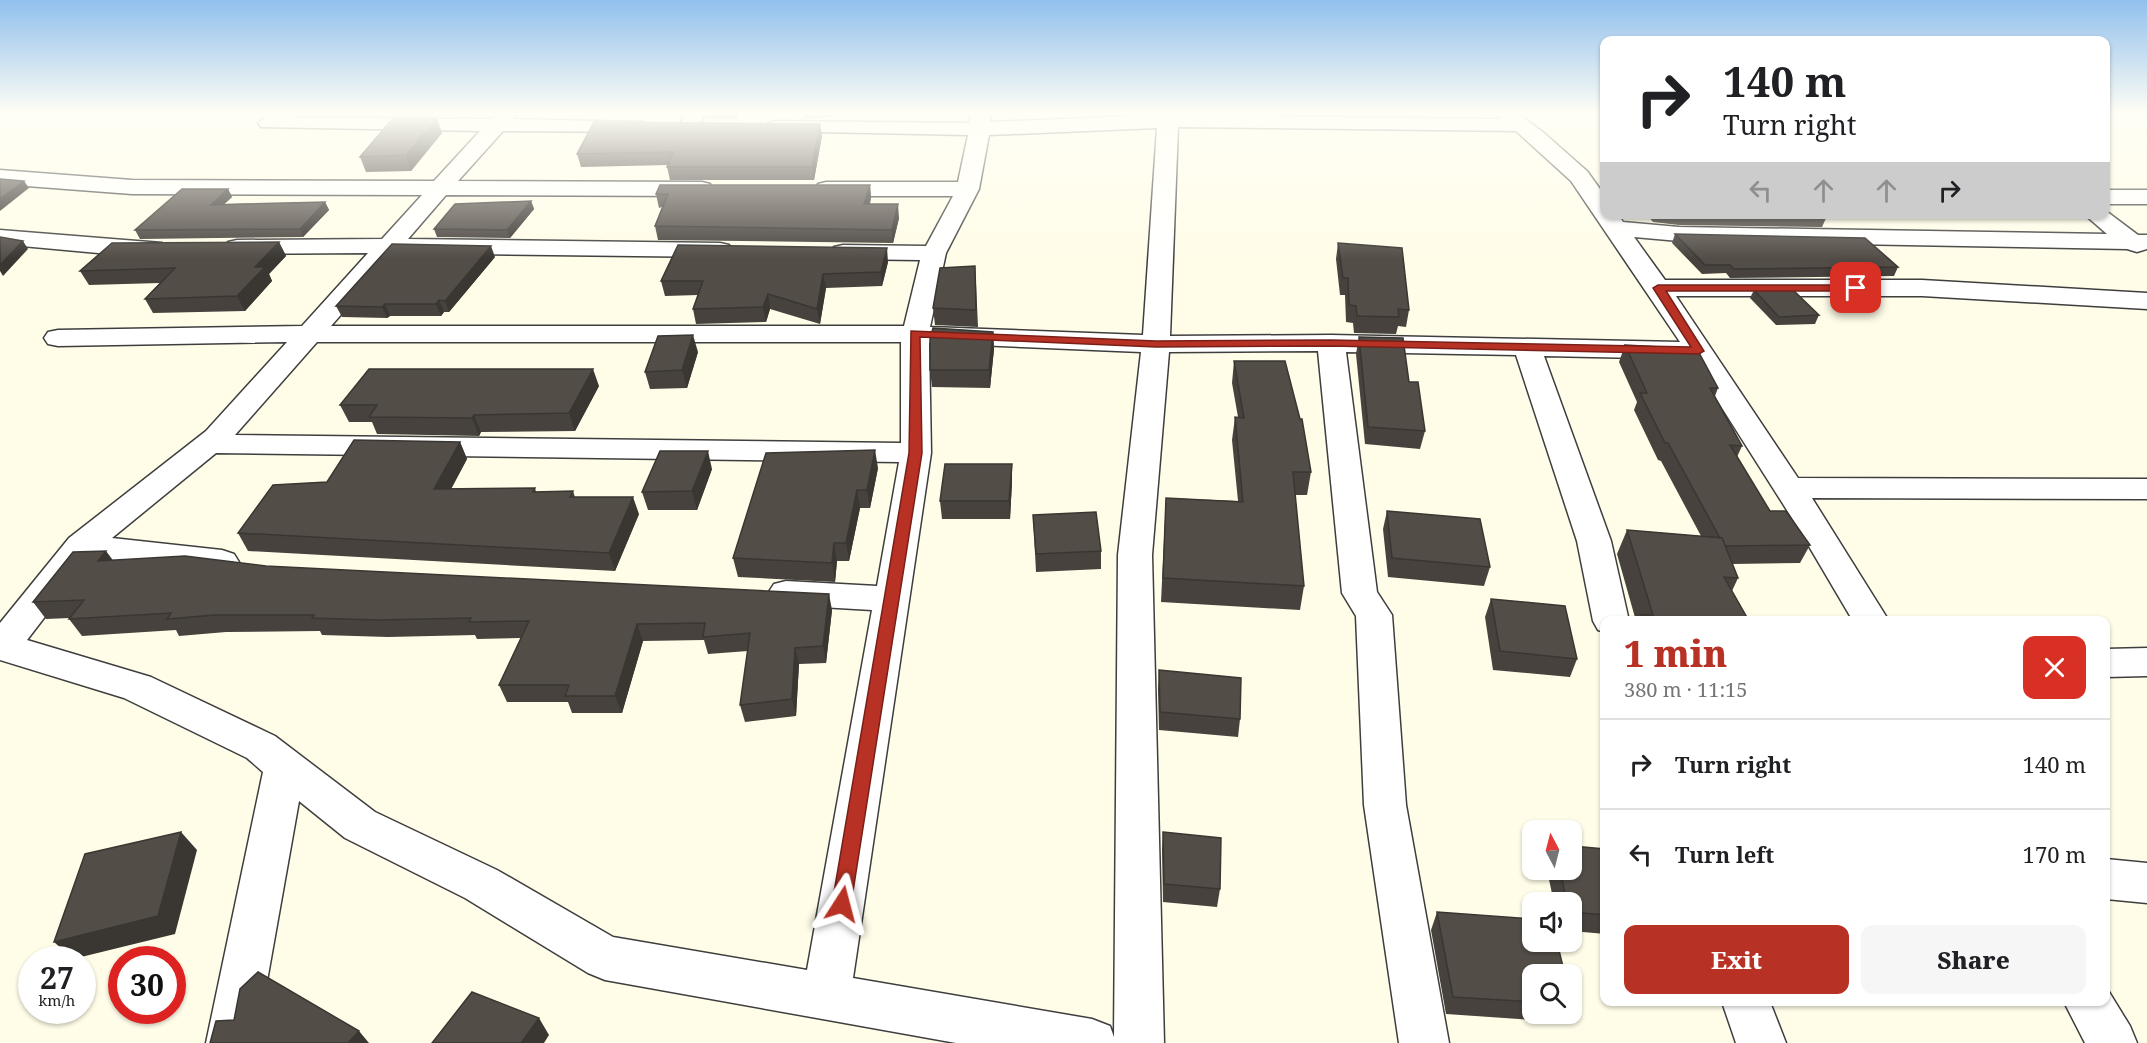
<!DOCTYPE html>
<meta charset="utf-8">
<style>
:root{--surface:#fff;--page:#f6f6f6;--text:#202124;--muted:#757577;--line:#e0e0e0;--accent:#b83125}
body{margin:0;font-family:"Noto Serif",serif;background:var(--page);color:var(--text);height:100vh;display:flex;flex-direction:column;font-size:22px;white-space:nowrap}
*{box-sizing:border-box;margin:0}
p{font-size:20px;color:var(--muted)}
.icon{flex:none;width:33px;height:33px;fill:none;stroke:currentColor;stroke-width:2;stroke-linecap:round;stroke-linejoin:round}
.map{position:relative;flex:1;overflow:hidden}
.panel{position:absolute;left:1600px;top:616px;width:510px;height:390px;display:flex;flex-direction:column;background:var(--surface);border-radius:12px;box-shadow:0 2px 4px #0004}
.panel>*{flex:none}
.banner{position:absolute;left:1600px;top:36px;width:510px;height:183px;border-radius:12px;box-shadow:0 2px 4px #0004;background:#fff;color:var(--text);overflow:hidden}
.needle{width:39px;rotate:353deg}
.controls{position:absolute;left:1522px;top:820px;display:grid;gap:12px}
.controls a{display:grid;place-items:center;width:60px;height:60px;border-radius:12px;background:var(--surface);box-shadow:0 2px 4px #0004;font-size:30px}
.speed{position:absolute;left:18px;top:946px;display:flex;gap:12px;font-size:30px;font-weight:700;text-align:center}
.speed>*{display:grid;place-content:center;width:78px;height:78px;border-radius:50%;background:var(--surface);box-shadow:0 2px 4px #0004;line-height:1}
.speed small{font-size:15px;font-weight:400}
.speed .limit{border:9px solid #d22;background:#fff;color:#111}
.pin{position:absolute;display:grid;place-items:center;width:51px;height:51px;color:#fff;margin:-26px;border-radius:12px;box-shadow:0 3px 9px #0006}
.me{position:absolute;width:66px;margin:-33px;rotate:9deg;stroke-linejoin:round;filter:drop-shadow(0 0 4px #0008)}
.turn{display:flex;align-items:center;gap:21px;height:126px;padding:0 24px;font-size:27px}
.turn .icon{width:78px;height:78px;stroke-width:2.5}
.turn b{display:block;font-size:42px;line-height:51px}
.lanes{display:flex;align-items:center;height:57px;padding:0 24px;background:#0003;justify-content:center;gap:30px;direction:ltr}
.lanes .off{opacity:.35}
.round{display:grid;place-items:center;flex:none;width:63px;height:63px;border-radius:12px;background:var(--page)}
.overview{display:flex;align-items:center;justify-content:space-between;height:102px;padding:0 24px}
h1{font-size:36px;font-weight:800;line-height:45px;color:var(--accent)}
.action{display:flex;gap:12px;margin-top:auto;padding:12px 24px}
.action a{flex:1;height:69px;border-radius:12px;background:var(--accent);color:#fff;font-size:24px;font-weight:800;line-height:69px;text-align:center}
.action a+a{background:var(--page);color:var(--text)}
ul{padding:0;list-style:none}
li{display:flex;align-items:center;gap:18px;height:90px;padding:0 24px;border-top:2px solid var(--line)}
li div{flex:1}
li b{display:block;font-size:22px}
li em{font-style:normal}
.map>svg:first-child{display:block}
</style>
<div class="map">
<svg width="2147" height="1043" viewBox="0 0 2147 1043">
<rect width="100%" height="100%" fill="#fffde8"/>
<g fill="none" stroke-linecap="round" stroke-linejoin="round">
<defs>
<g id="minor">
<path d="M271,113h23l-3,4 201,2 5,-6h16l2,3 -2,3 130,3 3,4 -3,4 -7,2 -133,-1 -45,50 244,1 8,2 3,5 -3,5 -8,2 -256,-1 -38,44 312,4 9,2 3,5 -3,5 -9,2 -325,-4 -64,73h573l16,-66 -77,-1 -9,-2 -3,-5 3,-5 9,-2 83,1 27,-50h-127l-8,-2 -3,-5 3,-5 8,-2h132l10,-47 -200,-4 -3,-4 3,-4 7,-2 195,2v-10h20v9l167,-7 -1,-2h20l1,2 323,4 -5,-6h22l27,20 43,38 18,25v18h13l5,8 56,5 428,7 -23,-20h22v-3l32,24h9v14l-10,3 -10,-3 -448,-8 -45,-4 31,43h257l225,13v16l-225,-13h-246l122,182 349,1v20l-335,-1 77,123h-36l-56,-95 -106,-167 -147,-3 67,185 18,80h-24v11l-7,-2 -5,-9 -16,-80 -61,-186 -170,-3 31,240 15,23 14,190 43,238h-50l-35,-238 -8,-189 -14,-23 -24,-242 -149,1 -17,203 12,488h-208l-351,-63 -17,-7 -123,-75 -120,-60 -46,-37 -43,242h-50l57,-271 -16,-14 -123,-60 -124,-38v-37l69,-85 137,-107 81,-89 -229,4 -10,-2 -4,-6 4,-6 10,-2 244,-4 66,-73 -131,1 -9,-2 -3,-5 3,-5 9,-2 145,-1 40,-44 -290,-1 -132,-10v-14l132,10 302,1 46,-50 -219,-4 -3,-4zM1178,127l338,4 55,50 109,161 -349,-7 -161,1zM1157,128l-14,207 -213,-8 16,-74 33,-64 10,-54zM317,342h584v101l-666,-8zM929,343l212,9 -23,203 -4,482 -4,-11 -18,-7 -239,-41 78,-525zM216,453l683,9 -22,124 -91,-5 -12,3 -6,9 6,9 12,3 86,5 -65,360 -194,-33 -116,-67 -122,-58 -100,-76 -124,-59 -124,-37 63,-82 132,16 12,-4 5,-8 -5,-8 -12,-4 -110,-12z"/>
<polygon points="686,113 706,113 695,131 681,131 678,127"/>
<rect x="2106" y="190" width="41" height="14"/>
<polygon points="0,230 162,243 165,248 162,253 120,255 0,244"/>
<polygon points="2147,648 2147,676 2106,677 2106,649"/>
<polygon points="2106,859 2147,863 2147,903 2106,899"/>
<polygon points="2106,987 2130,1026 2137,1043 2085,1043 2064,1002 2106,1002"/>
<polygon points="1722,1002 1770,1002 1786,1043 1736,1043"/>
</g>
</defs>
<use href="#minor" stroke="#3e3e3e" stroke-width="3"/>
<use href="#minor" fill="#fff" fill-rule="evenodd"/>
</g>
<g fill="#47423d">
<polygon points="412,113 458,113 455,116 413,116"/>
<polygon points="705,113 739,113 737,119 706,118"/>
<polygon points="802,113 834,113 833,117 803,118"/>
<polygon points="820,124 822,136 814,180 670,180 667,167 668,165 581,167 577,154"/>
<polygon points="442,133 411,171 366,172 360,157"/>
<polygon points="870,185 871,198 870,204 899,218 893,243 658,240 655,226 662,207 659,208 656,194"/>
<polygon points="228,189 232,197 224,204 325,202 329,210 303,237 140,239 135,230"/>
<polygon points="531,201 534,209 510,238 437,237 434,229"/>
<polygon points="1646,214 1828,214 1822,227 1679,225 1653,222"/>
<polygon points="1675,234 1898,267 1894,276 1730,278 1726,273 1702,274 1672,243"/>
<polygon points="279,242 286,256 269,274 272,281 245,311 153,313 145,299 160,283 89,285 80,271"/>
<polygon points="1338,243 1409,310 1406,327 1398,326 1396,334 1354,333 1353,323 1346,322 1345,295 1340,295 1336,259"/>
<polygon points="495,257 449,312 444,312 441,316 390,316 387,318 342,317 336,306"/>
<polygon points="888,262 882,286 826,288 820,324 770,309 766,322 696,324 693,309 698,295 665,296 661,281"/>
<polygon points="976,283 978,327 935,325 933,308"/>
<polygon points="1754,290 1819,315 1815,324 1776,325 1750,298"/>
<polygon points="993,332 994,349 990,388 932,387 930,370"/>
<polygon points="1359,337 1409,382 1425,431 1420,449 1365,444 1356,354"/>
<polygon points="1625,345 1718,388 1715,396 1742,446 1737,457 1770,511 1810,545 1800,563 1732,564 1738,578 1732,591 1749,621 1636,621 1617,554 1627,530 1701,536 1661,461 1658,460 1634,410 1637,402 1619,362"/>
<polygon points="698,352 687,388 650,389 645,372"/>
<polygon points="1234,361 1311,472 1307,495 1295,495 1304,586 1300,610 1161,602 1166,498 1238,501 1232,440 1235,417 1238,417 1232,383"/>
<polygon points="599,386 575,431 481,432 479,436 377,434 372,422 349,422 340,405"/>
<polygon points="460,442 467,459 451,489 535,488 536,492 573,491 575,497 639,514 615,571 248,551 238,533 327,482"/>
<polygon points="1012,464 1012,482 1010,519 942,519 940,501"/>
<polygon points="878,468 870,508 860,508 849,561 837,561 835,582 738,577 733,558"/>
<polygon points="712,469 697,510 648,510 642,492"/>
<polygon points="1387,511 1490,567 1484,586 1388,577 1383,529"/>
<polygon points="1033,515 1101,551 1101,569 1036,572"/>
<polygon points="113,560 266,566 832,610 826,663 799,664 796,716 745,722 740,705 748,651 708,654 704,640 643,641 622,713 572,713 568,702 507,702 499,685 521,638 477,639 475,635 388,637 322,635 320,631 226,632 179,636 176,630 82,636 69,619 70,618 46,619 33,602"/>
<polygon points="1491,599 1577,659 1570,677 1493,670 1485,617"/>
<polygon points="1159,670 1240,719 1238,737 1159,730 1158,689"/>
<polygon points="1163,832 1220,889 1217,907 1163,902 1162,850"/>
<polygon points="1605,849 1605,934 1572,931 1572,903 1554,903 1547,870 1572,870"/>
<polygon points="1437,912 1533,975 1533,1014 1567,1014 1563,1022 1446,1014 1431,930"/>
</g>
<g fill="#3a3632">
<polygon points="437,118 442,133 411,171 406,155"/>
<polygon points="820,124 822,136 814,180 812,167"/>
<polygon points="24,181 29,188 0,211 0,199"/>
<polygon points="870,185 871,198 865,218 864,204"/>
<polygon points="228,189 232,197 215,213 211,205"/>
<polygon points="531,201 534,209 510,238 507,230"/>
<polygon points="325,202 329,210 303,237 300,229"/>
<polygon points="898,204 899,218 893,243 892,230"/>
<polygon points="23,241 28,249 3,276 0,271 0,265"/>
<polygon points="279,242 286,256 269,274 272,281 245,311 237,296 255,267"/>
<polygon points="491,246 495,257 449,312 445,301"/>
<polygon points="887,248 888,262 882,286 881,272"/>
<polygon points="823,274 826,288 820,324 817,309"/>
<polygon points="768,294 770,309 766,322 763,307"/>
<polygon points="439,300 444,312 441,316 436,304"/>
<polygon points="385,304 390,316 387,318 382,307"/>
<polygon points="993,332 994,349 990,388 989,370"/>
<polygon points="693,335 698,352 687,388 682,370"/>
<polygon points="593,369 599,386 575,431 569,413"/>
<polygon points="474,415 481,432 479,436 472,418"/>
<polygon points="460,442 467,459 442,506 434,489"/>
<polygon points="875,450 878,468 870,508 867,490"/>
<polygon points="708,451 712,469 697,510 692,491"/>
<polygon points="1012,464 1012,482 1010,519 1009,501"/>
<polygon points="857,490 860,508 849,561 846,543"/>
<polygon points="633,497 639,514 615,571 609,553"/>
<polygon points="834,543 837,561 835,582 832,563"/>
<polygon points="106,551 118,567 98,561"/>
<polygon points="829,594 832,610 826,663 823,646"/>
<polygon points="637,624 643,641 622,713 615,696"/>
<polygon points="795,648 799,664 796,716 792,699"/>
<polygon points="181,832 197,850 175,934 73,959 54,942"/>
<polygon points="539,1018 549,1035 544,1043 521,1043"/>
<polygon points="359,1031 369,1043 348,1043"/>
</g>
<g fill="#534d47" stroke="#3a3632" stroke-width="1.5">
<polygon points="394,117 437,118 406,155 360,157"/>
<polygon points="594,122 820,124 812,167 667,167 673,152 577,154"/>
<polygon points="0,179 24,181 0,199"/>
<polygon points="660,185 870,185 864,204 898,204 892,230 655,226 668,194 656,194"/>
<polygon points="182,189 228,189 211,205 325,202 300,229 135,230"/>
<polygon points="531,201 507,230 434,229 455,204"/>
<polygon points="1675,234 1865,238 1898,267 1734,269 1730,265 1705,265"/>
<polygon points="0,237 23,241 0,265"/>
<polygon points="279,242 255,267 265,267 237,296 145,299 175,268 80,271 112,243"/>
<polygon points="1338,243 1402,248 1409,310 1398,309 1399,317 1357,316 1356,306 1349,305 1348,278 1343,278"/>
<polygon points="392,244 491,246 445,301 439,300 436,304 385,304 382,307 336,306"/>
<polygon points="678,245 887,248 881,272 823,274 817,309 768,294 763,307 693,309 703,281 661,281"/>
<polygon points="975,266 976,310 933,308 940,268"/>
<polygon points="1754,290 1793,290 1819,315 1779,317"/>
<polygon points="933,328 993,332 989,370 930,370 930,332 932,332"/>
<polygon points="693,335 682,370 645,372 658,336"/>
<polygon points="1359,337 1403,338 1409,382 1418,382 1425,431 1368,427"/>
<polygon points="1625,345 1697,349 1718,388 1710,388 1742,446 1730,445 1770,511 1786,511 1810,545 1725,546 1722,538 1720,538 1668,443 1665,443 1640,393 1647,393"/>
<polygon points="1234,361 1285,361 1300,419 1302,419 1311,472 1293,472 1304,586 1163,578 1166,498 1243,502 1235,417 1244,418"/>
<polygon points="369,369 593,369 569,413 474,415 472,418 369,417 377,405 340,405"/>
<polygon points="354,440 460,442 434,489 535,488 533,492 573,491 570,497 633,497 609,553 238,533 273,485 327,482"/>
<polygon points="875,450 867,490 857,490 846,543 834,543 832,563 733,558 766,453"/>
<polygon points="660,451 708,451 692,491 642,492"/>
<polygon points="945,464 1012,464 1009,501 940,501"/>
<polygon points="1387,511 1480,519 1490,567 1392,558"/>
<polygon points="1096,512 1101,551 1036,554 1033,515"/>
<polygon points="1627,530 1722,538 1738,578 1724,577 1749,621 1644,621 1641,615 1653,615"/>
<polygon points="106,551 98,561 185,556 266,566 829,594 823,646 795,648 792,699 740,705 750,633 703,637 705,623 637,624 615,696 565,696 569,685 499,685 529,621 469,622 471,618 379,620 312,618 314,615 215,615 167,619 171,613 69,619 84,600 33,602 73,552"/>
<polygon points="1491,599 1565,606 1577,659 1500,651"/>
<polygon points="1159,670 1241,678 1240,719 1160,712"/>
<polygon points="181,832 158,916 54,942 85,854"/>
<polygon points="1163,832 1221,838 1220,889 1164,884"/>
<polygon points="1572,846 1605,849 1605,915 1572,912 1572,903 1567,903 1560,870 1572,870"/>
<polygon points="1437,912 1533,919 1533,942 1557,942 1565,975 1533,975 1533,1002 1453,997"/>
<polygon points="258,972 359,1031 348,1043 210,1043 216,1021 234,1020 240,989"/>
<polygon points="472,992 539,1018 521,1043 432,1043"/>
</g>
<linearGradient id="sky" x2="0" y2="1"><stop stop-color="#91c0ed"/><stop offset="0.44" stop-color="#fffef5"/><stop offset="1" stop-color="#fffef5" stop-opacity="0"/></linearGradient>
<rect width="2147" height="259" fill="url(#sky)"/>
<polygon fill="#b83125" stroke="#782018" stroke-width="1.5" points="1658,285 1856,285 1862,288 1856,291 1666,291 1704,351 1699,354 1331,346 1156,347 920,337 922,453 851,904 848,910 842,912 835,910 832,904 909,453 911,331 1156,341 1331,340 1691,347 1653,288"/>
</svg>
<div class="controls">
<a><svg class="needle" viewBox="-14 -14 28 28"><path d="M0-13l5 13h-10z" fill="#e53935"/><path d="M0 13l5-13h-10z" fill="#757577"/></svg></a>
<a><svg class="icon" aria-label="sound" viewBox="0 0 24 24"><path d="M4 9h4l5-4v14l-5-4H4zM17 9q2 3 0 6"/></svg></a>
<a><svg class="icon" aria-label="search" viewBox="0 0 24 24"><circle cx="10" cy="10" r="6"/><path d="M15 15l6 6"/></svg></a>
</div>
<div class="speed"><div>27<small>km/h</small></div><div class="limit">30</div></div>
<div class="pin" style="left:1856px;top:288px;background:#d93025"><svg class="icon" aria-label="arrive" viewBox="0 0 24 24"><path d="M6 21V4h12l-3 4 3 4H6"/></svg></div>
<svg class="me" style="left:842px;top:904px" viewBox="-20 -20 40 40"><path d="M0-17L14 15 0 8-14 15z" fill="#b83125" stroke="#fff" stroke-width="4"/></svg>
<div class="banner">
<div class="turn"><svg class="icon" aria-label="right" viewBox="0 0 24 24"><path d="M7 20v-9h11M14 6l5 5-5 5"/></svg><div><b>140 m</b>Turn right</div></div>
<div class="lanes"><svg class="icon off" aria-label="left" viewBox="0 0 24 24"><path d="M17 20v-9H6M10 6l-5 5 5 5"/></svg><svg class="icon off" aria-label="ahead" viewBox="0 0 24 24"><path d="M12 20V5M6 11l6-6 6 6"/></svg><svg class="icon off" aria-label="ahead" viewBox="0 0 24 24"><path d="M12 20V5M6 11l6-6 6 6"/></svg><svg class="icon" aria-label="right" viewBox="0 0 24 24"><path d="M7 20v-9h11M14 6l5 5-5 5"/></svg></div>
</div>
<section class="panel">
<div class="overview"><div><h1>1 min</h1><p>380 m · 11:15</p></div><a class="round" style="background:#d93025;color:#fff"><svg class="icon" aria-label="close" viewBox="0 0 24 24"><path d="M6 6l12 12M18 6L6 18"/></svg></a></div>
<ul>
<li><svg class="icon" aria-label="right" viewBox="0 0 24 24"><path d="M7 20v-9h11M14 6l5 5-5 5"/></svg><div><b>Turn right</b></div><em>140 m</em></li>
<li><svg class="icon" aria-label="left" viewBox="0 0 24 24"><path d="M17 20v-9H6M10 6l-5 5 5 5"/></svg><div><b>Turn left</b></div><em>170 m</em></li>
</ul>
<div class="action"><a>Exit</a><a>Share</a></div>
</section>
</div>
